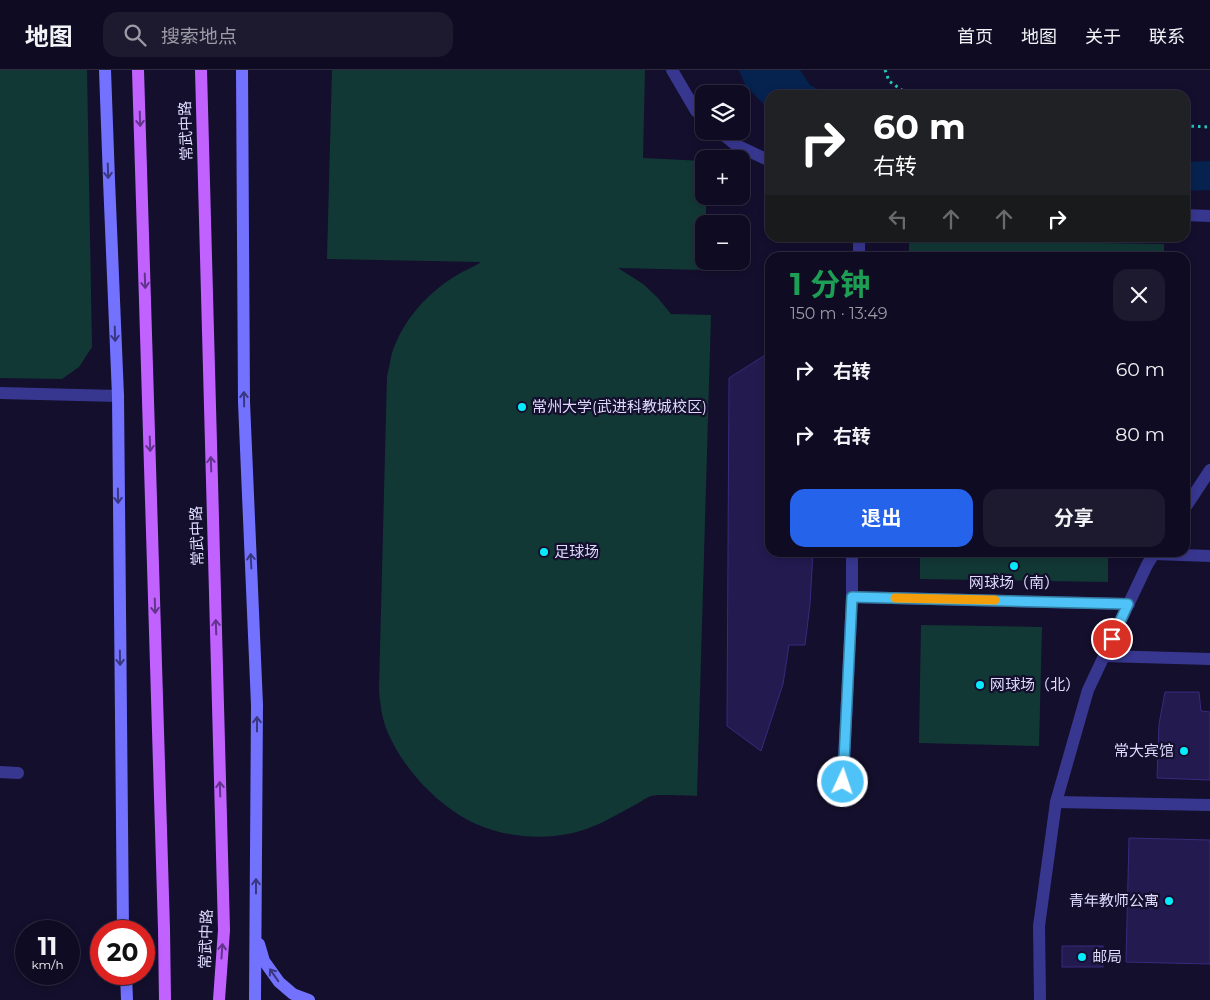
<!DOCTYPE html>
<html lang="zh">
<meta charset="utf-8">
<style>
:root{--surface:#0f0b22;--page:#1d192f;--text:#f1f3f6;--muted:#9b9ba5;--line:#2f2b40;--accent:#2563eb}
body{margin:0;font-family:Montserrat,"Noto Sans SC",sans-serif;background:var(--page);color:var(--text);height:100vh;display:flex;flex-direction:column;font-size:19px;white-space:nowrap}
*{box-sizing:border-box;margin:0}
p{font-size:16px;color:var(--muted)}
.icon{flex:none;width:28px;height:28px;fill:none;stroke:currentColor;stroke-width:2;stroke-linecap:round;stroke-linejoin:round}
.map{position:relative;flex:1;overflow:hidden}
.panel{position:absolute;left:765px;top:182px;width:425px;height:305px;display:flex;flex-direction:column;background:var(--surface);border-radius:15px;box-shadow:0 2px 8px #0003,0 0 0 1px var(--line)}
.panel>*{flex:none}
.top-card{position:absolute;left:765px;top:20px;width:425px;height:152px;border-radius:15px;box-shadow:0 2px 8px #0003,0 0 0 1px var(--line);background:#202124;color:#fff;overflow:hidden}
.buttons{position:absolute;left:695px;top:15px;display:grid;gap:10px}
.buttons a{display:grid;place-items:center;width:55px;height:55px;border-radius:10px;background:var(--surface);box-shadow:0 2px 8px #0003,0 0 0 1px var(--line);font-size:25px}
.speed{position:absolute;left:15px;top:850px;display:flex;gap:10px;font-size:25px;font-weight:700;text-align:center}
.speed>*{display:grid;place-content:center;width:65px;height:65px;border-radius:50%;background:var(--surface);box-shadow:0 2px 8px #0003,0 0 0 1px var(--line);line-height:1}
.speed small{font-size:12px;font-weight:400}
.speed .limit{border:8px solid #d22;background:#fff;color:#111}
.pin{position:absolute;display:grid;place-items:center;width:42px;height:42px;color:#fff;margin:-21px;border:2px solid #fff;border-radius:50%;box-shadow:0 1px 5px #0007}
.me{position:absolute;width:55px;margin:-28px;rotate:3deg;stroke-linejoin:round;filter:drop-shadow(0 0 4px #0008)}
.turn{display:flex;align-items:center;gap:18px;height:105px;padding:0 25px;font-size:22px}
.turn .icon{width:65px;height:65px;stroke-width:2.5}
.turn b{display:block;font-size:35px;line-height:42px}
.lanes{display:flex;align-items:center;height:48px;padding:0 25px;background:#0003;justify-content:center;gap:25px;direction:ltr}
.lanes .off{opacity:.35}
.round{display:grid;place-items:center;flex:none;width:52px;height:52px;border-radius:15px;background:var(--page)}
.summary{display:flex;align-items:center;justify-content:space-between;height:85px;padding:0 25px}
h1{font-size:30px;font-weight:700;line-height:38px;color:#1e9e55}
.button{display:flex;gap:10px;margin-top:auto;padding:10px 25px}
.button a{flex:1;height:58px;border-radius:15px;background:var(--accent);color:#fff;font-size:20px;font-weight:700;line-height:58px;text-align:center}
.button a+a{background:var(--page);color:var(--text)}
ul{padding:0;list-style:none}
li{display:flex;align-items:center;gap:15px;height:65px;padding:0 25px}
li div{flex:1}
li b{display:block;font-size:19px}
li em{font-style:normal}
header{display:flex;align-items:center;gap:30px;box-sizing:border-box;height:70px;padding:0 25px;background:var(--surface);border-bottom:1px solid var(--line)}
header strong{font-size:24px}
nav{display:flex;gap:28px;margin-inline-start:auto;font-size:18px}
.search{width:350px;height:45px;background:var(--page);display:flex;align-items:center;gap:12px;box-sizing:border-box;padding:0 18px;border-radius:15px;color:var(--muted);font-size:19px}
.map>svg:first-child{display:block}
</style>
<header>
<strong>地图</strong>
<div class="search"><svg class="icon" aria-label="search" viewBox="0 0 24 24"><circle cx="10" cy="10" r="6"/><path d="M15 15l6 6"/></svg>搜索地点</div>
<nav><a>首页</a><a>地图</a><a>关于</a><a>联系</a></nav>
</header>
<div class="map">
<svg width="1210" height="930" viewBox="0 0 1210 930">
<rect width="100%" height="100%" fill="#140f2d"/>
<g fill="#123835">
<polygon points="0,0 87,0 92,277 79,297 62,309 0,308"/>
<path d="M332,0h313l-2,88 61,3v35h2v28h-2v37h1v9l-87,-2 25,16 14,13 14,17 40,1 -14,481c-10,0 -38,-2 -46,0 -6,2 -13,8 -20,11 -18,10 -37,21 -58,26 -31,7 -68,4 -97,-9 -37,-17 -72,-54 -88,-91 -6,-14 -8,-29 -9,-44l8,-313c2,-7 3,-15 5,-23 11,-33 35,-60 65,-78 8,-5 17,-8 24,-13l-154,-3z"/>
<polygon points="909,170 1164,174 1164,187 909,187"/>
<polygon points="920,483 1108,483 1108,512 920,509"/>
<polygon points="921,555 1042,557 1039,676 919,673"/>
</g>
<g fill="#06224f">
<polygon points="739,0 800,0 810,15 829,25 770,25 770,41 745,15"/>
<polygon points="1210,91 1210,120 1185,121 1185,92"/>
</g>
<g fill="#231a50" stroke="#392a7d">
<polygon points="770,282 770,482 813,482 810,534 805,575 789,575 783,614 761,681 727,656 729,308"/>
<polygon points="1165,622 1199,622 1201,641 1210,642 1210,710 1157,708 1159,654"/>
<polygon points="1129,768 1210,770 1210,894 1126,892"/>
<rect x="1062" y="876" width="41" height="21"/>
</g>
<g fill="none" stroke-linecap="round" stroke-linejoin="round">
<g stroke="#26c8bb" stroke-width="3" stroke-dasharray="2.5 4" stroke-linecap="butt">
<polyline points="885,0 889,11 909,25"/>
<polyline points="1185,56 1210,57"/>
</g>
<g stroke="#383790" stroke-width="12">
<polyline points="672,0 696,41 704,48"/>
<polyline points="719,61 736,75 770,91"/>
<polyline points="1185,145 1210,146"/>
<polyline points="859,188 859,168"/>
<polyline points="0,323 118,326"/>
<polyline points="1185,438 1210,400"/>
<polyline points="852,482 852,527 1129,534"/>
<polyline points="1154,484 1210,486"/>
<polyline points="1104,586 1210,589"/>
<polyline points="0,702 18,703"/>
<polyline points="843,712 852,527"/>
<polyline points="1056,732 1210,735"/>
<polyline points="1040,930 1039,856 1056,732 1088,620 1147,495 1155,482"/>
</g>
<g stroke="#7372ff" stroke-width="12">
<polyline points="105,0 109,110 118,326 123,861"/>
<polyline points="242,0 244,332 257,635 255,930"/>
<polyline points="259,874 264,891 279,912 293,924 309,930"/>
<polyline points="126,904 127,930"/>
</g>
<g stroke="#c162ff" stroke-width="12">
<polyline points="138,0 164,859 165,930"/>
<polyline points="201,0 224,860 219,930"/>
</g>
</g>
<defs><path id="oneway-shaft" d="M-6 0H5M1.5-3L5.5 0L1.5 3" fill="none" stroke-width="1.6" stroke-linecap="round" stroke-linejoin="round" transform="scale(1.25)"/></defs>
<g stroke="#62348c">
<use href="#oneway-shaft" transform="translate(140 49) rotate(88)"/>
<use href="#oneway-shaft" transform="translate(145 211) rotate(88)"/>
<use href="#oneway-shaft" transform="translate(150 374) rotate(88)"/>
<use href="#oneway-shaft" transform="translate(211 394) rotate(-92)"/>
<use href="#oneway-shaft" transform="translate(155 536) rotate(88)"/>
<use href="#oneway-shaft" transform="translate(216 557) rotate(-92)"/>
<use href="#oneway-shaft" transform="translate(220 719) rotate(-92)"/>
<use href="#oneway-shaft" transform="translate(222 881) rotate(-86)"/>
</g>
<g stroke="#3a3781">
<use href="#oneway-shaft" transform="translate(108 101) rotate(88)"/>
<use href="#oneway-shaft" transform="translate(115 264) rotate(88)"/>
<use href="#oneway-shaft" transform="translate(244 329) rotate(-91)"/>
<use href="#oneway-shaft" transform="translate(118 426) rotate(89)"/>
<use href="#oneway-shaft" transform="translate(251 491) rotate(-93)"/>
<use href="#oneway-shaft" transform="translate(120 588) rotate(89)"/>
<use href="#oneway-shaft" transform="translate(257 654) rotate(-90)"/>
<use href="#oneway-shaft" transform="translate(256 816) rotate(-90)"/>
<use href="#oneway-shaft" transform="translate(274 905) rotate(-125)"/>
</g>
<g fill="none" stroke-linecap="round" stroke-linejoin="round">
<defs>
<polyline id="route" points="843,712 852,527 1128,534 1112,569"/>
</defs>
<use href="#route" stroke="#337fa1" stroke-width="12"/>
<use href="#route" stroke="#4fc3f7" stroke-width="9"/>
<polyline stroke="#f59e0b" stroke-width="9" points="895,528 995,530"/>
</g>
<g fill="#07ebff" stroke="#140f2d" stroke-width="2">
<circle cx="522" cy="337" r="5"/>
<circle cx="544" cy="482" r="5"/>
<circle cx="1014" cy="496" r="5"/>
<circle cx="980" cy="615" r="5"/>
<circle cx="1184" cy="681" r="5"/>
<circle cx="1169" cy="831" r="5"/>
<circle cx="1082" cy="887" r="5"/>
</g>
<g text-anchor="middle" stroke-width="4.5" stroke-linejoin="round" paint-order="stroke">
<g font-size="15" fill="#dedbff" stroke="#140f2d">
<text transform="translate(186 61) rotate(-92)" y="5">常武中路</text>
<text transform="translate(197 466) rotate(-92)" y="5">常武中路</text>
<text transform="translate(206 869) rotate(-88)" y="5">常武中路</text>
</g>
<g font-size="15" fill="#dedbff" stroke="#140f2d" text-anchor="start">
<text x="532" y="342">常州大学(武进科教城校区)</text>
<text x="554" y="487">足球场</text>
<text x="1014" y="518" text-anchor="middle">网球场（南）</text>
<text x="990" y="620">网球场（北）</text>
<text x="1174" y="686" text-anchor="end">常大宾馆</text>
<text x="1159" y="836" text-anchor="end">青年教师公寓</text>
<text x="1092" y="892">邮局</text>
</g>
</g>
</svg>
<div class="buttons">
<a><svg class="icon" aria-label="layers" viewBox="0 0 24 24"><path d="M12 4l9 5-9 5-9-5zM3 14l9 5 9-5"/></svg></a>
<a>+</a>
<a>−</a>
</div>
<div class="speed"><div>11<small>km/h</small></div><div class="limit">20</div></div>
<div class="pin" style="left:1112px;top:569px;background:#d93025"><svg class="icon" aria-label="arrive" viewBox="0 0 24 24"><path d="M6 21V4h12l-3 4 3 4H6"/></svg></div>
<svg class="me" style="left:843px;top:712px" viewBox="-20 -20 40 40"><circle r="17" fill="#4fc3f7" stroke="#fff" stroke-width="3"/><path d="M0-11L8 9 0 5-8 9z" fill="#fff"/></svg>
<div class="top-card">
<div class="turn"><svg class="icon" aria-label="right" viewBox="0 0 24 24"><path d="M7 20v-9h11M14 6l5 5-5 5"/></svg><div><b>60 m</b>右转</div></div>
<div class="lanes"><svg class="icon off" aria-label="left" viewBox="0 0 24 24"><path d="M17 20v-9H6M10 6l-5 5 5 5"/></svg><svg class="icon off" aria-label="ahead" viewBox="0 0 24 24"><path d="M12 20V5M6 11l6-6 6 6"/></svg><svg class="icon off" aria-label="ahead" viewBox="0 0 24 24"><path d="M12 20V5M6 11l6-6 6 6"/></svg><svg class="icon" aria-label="right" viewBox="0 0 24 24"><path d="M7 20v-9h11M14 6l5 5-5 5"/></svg></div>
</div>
<section class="panel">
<div class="summary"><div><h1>1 分钟</h1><p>150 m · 13:49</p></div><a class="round"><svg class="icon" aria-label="close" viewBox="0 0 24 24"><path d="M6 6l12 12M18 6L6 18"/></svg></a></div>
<ul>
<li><svg class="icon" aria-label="right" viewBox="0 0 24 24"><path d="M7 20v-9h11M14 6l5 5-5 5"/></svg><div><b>右转</b></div><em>60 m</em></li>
<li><svg class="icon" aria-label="right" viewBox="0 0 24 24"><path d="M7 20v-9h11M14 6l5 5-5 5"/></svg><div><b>右转</b></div><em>80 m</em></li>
</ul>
<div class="button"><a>退出</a><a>分享</a></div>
</section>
</div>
